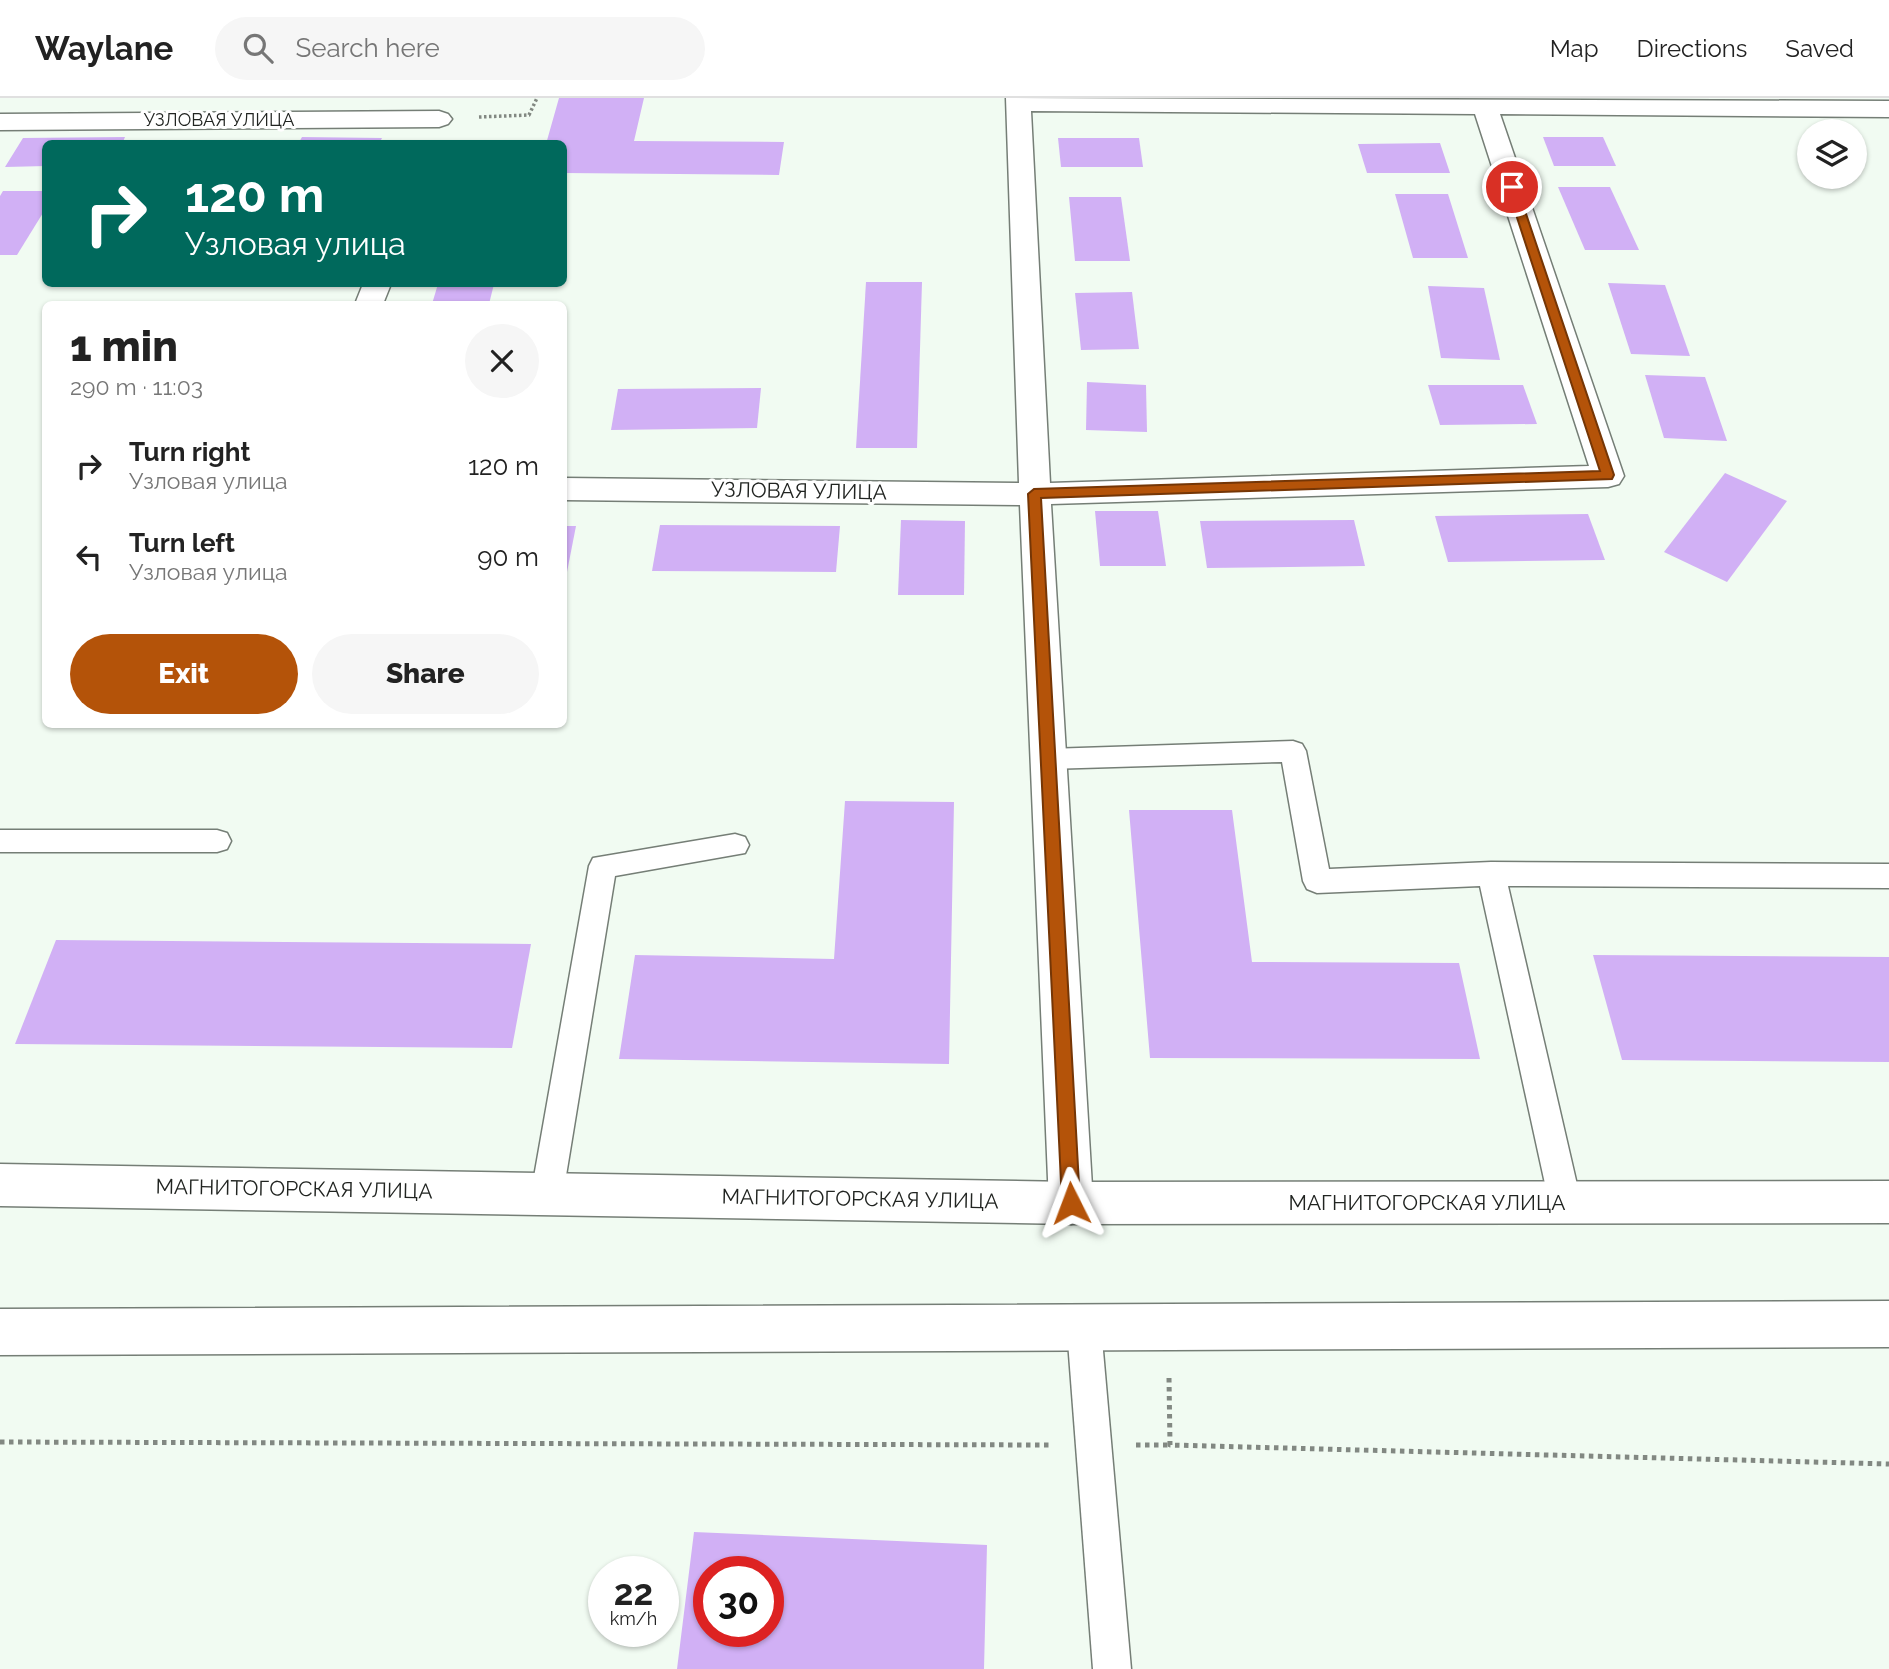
<!DOCTYPE html>
<meta charset="utf-8">
<style>
:root{--surface:#fff;--page:#f6f6f6;--text:#222;--muted:#767676;--line:#e0e0e0;--accent:#b45309}
body{margin:0;font-family:Raleway,sans-serif;background:var(--page);color:var(--text);height:100vh;display:flex;flex-direction:column;font-size:26px;white-space:nowrap}
*{box-sizing:border-box;margin:0}
p{font-size:23px;color:var(--muted)}
.icon{flex:none;width:38px;height:38px;fill:none;stroke:currentColor;stroke-width:2;stroke-linecap:round;stroke-linejoin:round}
.map{position:relative;flex:1;overflow:hidden}
.sheet{position:absolute;left:42px;top:203px;width:525px;height:427px;display:flex;flex-direction:column;background:var(--surface);border-radius:10px;box-shadow:0 2px 5px #0004}
.sheet>*{flex:none}
.banner{position:absolute;left:42px;top:42px;width:525px;height:147px;border-radius:10px;box-shadow:0 2px 5px #0004;background:#00695c;color:#fff;overflow:hidden}
.fabs{position:absolute;left:1797px;top:21px;display:grid;gap:14px}
.fabs a{display:grid;place-items:center;width:70px;height:70px;border-radius:50%;background:var(--surface);box-shadow:0 2px 5px #0004;font-size:35px}
.speed{position:absolute;left:588px;top:1458px;display:flex;gap:14px;font-size:35px;font-weight:700;text-align:center}
.speed>*{display:grid;place-content:center;width:91px;height:91px;border-radius:50%;background:var(--surface);box-shadow:0 2px 5px #0004;line-height:1}
.speed small{font-size:18px;font-weight:400}
.speed .limit{border:10px solid #d22;background:#fff;color:#111}
.pin{position:absolute;display:grid;place-items:center;width:60px;height:60px;color:#fff;margin:-30px;border:4px solid #fff;border-radius:50%;box-shadow:0 2px 7px #0007}
.me{position:absolute;width:77px;margin:-38px;rotate:357deg;stroke-linejoin:round;filter:drop-shadow(0 0 5px #0008)}
.turn{display:flex;align-items:center;gap:24px;height:147px;padding:0 28px;font-size:32px}
.turn .icon{width:91px;height:91px;stroke-width:2.5}
.turn b{display:block;font-size:49px;line-height:60px}
.round{display:grid;place-items:center;flex:none;width:74px;height:74px;border-radius:37px;background:var(--page)}
.head{display:flex;align-items:center;justify-content:space-between;height:119px;padding:0 28px}
h1{font-size:42px;font-weight:800;line-height:52px}
.primary-button{display:flex;gap:14px;margin-top:auto;padding:14px 28px}
.primary-button a{flex:1;height:80px;border-radius:42px;background:var(--accent);color:#fff;font-size:28px;font-weight:800;line-height:80px;text-align:center}
.primary-button a+a{background:var(--page);color:var(--text)}
ul{padding:0;list-style:none}
li{display:flex;align-items:center;gap:21px;height:91px;padding:0 28px}
li div{flex:1}
li b{display:block;font-size:26px}
li em{font-style:normal}
header{display:flex;align-items:center;gap:42px;box-sizing:border-box;height:98px;padding:0 35px;background:var(--surface);border-bottom:2px solid var(--line)}
header strong{font-size:33px}
nav{display:flex;gap:38px;margin-inline-start:auto;font-size:24px}
.search{width:490px;height:63px;background:var(--page);display:flex;align-items:center;gap:18px;box-sizing:border-box;padding:0 24px;border-radius:38px;color:var(--muted);font-size:26px}
.map>svg:first-child{display:block}
</style>
<header>
<strong>Waylane</strong>
<div class="search"><svg class="icon" aria-label="search" viewBox="0 0 24 24"><circle cx="10" cy="10" r="6"/><path d="M15 15l6 6"/></svg>Search here</div>
<nav><a>Map</a><a>Directions</a><a>Saved</a></nav>
</header>
<div class="map">
<svg width="1889" height="1571" viewBox="0 0 1889 1571">
<rect width="100%" height="100%" fill="#f1fbf2"/>
<g fill="#d1b0f5" fill-rule="evenodd">
<polygon points="559,0 644,0 634,43 784,44 779,77 564,75 564,46 546,46"/>
<polygon points="125,39 122,46 46,46 46,68 5,69 23,40"/>
<polygon points="302,39 382,40 379,46 298,46"/>
<polygon points="1543,39 1603,39 1616,68 1554,68"/>
<polygon points="1058,40 1139,40 1143,69 1061,69"/>
<polygon points="1440,45 1450,75 1367,75 1358,46"/>
<polygon points="1558,89 1610,89 1639,152 1585,152"/>
<polygon points="3,93 46,93 46,110 17,157 0,157 0,98"/>
<polygon points="1395,96 1448,96 1468,160 1413,160"/>
<polygon points="1069,99 1121,99 1130,163 1075,163"/>
<polygon points="866,184 922,184 917,350 856,350"/>
<polygon points="1608,185 1665,187 1690,258 1631,256"/>
<polygon points="438,186 494,186 489,206 432,206"/>
<polygon points="1428,188 1484,190 1500,262 1441,260"/>
<polygon points="1132,194 1139,251 1081,252 1075,195"/>
<polygon points="1645,277 1705,279 1727,343 1664,340"/>
<polygon points="1087,284 1146,287 1147,334 1086,332"/>
<polygon points="1428,287 1523,287 1537,326 1440,327"/>
<polygon points="761,290 757,330 611,332 618,291"/>
<polygon points="1725,375 1787,403 1727,484 1664,454"/>
<polygon points="1095,413 1158,413 1166,468 1100,468"/>
<polygon points="1588,416 1605,462 1448,464 1435,418"/>
<polygon points="901,422 965,423 964,497 898,497"/>
<polygon points="1354,422 1365,468 1207,470 1200,423"/>
<polygon points="660,427 840,428 836,474 652,473"/>
<polygon points="564,428 576,428 567,474 564,474"/>
<polygon points="845,703 954,704 949,966 619,961 635,857 834,861"/>
<polygon points="1129,712 1232,712 1252,864 1459,865 1480,961 1150,960"/>
<polygon points="56,842 531,846 512,950 15,946"/>
<polygon points="1593,857 1889,859 1889,964 1622,962"/>
<path d="M694,1434l293,13 -3,124h-307zM709,1474h59v59h-59z"/>
</g>
<g fill="none" stroke-linecap="round" stroke-linejoin="round">
<defs>
<g id="lane">
<polygon points="1293,643 1302,646 1306,653 1329,771 1491,764 1889,766 1889,790 1508,788 1581,1104 1576,1115 1565,1119 1554,1115 1549,1104 1480,788 1317,795 1307,791 1303,783 1282,664 1048,671 1039,668 1035,661 1039,654 1048,651"/>
<polygon points="0,732 217,732 227,735 231,743 227,751 217,754 0,754"/>
<polygon points="735,736 745,739 749,747 745,755 615,778 563,1096 558,1107 547,1111 536,1107 531,1096 589,768 593,760"/>
<polygon points="1084,1213 1096,1218 1101,1230 1131,1571 1093,1571 1067,1230 1072,1218"/>
</g>
<g id="street">
<path d="M1006,0l883,3v16l-389,-3 124,362 -5,8 -11,3 -557,17 42,699 -6,15 -16,6 -16,-6 -6,-15 -29,-698 -456,-5v-22l455,5zM1031,13l444,3 114,352 -539,17z"/>
<polygon points="439,13 448,16 452,21 448,26 439,29 0,32 0,16"/>
<polygon points="363,186 391,186 383,206 355,206"/>
</g>
<g id="primary">
<polygon points="0,1066 1071,1084 1889,1083 1889,1125 1071,1126 0,1108"/>
<polygon points="1889,1203 1889,1249 0,1257 0,1211"/>
</g>
</defs>
<use href="#lane" stroke="#757e76" stroke-width="3"/>
<use href="#street" stroke="#757e76" stroke-width="3"/>
<use href="#primary" stroke="#757e76" stroke-width="3"/>
<polyline stroke="#828882" stroke-width="3.5" stroke-dasharray="2.5 2.5" stroke-linecap="butt" points="479,19 529,17 537,0"/>
<g stroke="#828882" stroke-width="5" stroke-dasharray="4.5 4.5" stroke-linecap="butt">
<polyline points="1169,1280 1170,1347 1889,1366"/>
<polyline points="0,1344 1050,1347"/>
<polyline points="1136,1347 1170,1347"/>
</g>
<use href="#lane" fill="#fff" fill-rule="evenodd"/>
<use href="#street" fill="#fff" fill-rule="evenodd"/>
<use href="#primary" fill="#fff" fill-rule="evenodd"/>
</g>
<polygon fill="#b45309" stroke="#753606" stroke-width="2" points="1508,86 1517,89 1614,377 1612,381 1041,400 1080,1105 1077,1111 1071,1114 1065,1111 1062,1105 1028,396 1034,391 1600,373 1507,89"/>
<g text-anchor="middle" stroke-width="6" stroke-linejoin="round" paint-order="stroke">
<g font-size="18" fill="#212421" stroke="#fff">
<text x="219" y="28">УЗЛОВАЯ УЛИЦА</text>
</g>
<g font-size="21" fill="#212421" stroke="#fff">
<text transform="translate(799 393) rotate(1)" y="7">УЗЛОВАЯ УЛИЦА</text>
<text transform="translate(294 1091) rotate(1)" y="7">МАГНИТОГОРСКАЯ УЛИЦА</text>
<text transform="translate(860 1101) rotate(1)" y="7">МАГНИТОГОРСКАЯ УЛИЦА</text>
<text x="1427" y="1112">МАГНИТОГОРСКАЯ УЛИЦА</text>
</g>
</g>
</svg>
<div class="fabs">
<a><svg class="icon" aria-label="layers" viewBox="0 0 24 24"><path d="M12 4l9 5-9 5-9-5zM3 14l9 5 9-5"/></svg></a>
</div>
<div class="speed"><div>22<small>km/h</small></div><div class="limit">30</div></div>
<div class="pin" style="left:1512px;top:89px;background:#d93025"><svg class="icon" aria-label="arrive" viewBox="0 0 24 24"><path d="M6 21V4h12l-3 4 3 4H6"/></svg></div>
<svg class="me" style="left:1071px;top:1105px" viewBox="-20 -20 40 40"><path d="M0-17L14 15 0 8-14 15z" fill="#b45309" stroke="#fff" stroke-width="4"/></svg>
<div class="banner">
<div class="turn"><svg class="icon" aria-label="right" viewBox="0 0 24 24"><path d="M7 20v-9h11M14 6l5 5-5 5"/></svg><div><b>120 m</b>Узловая улица</div></div>
</div>
<section class="sheet">
<div class="head"><div><h1>1 min</h1><p>290 m · 11:03</p></div><a class="round"><svg class="icon" aria-label="close" viewBox="0 0 24 24"><path d="M6 6l12 12M18 6L6 18"/></svg></a></div>
<ul>
<li><svg class="icon" aria-label="right" viewBox="0 0 24 24"><path d="M7 20v-9h11M14 6l5 5-5 5"/></svg><div><b>Turn right</b><p>Узловая улица</p></div><em>120 m</em></li>
<li><svg class="icon" aria-label="left" viewBox="0 0 24 24"><path d="M17 20v-9H6M10 6l-5 5 5 5"/></svg><div><b>Turn left</b><p>Узловая улица</p></div><em>90 m</em></li>
</ul>
<div class="primary-button"><a>Exit</a><a>Share</a></div>
</section>
</div>
